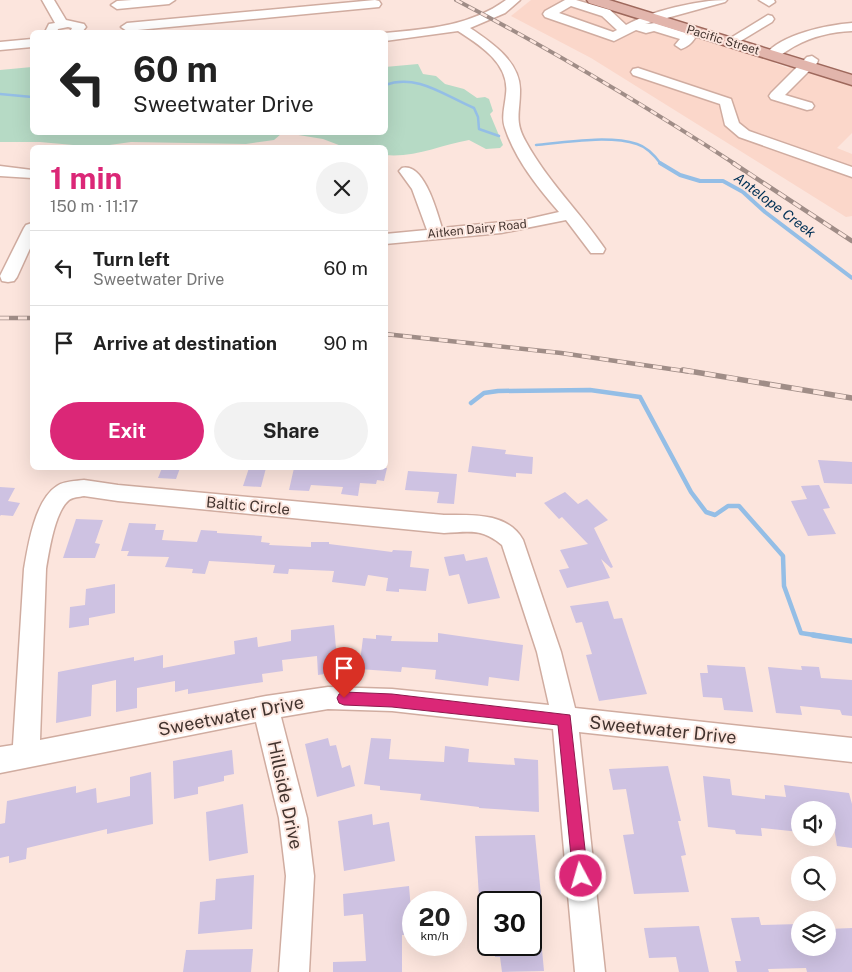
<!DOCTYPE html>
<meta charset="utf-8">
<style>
:root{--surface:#fff;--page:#f2f2f2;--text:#222;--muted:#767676;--line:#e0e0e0;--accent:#db2777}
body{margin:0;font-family:"Public Sans",sans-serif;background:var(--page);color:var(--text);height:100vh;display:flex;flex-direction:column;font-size:19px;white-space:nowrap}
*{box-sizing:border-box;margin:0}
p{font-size:16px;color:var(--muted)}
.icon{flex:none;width:28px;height:28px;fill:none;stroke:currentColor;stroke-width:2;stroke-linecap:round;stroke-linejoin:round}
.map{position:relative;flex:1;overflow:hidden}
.panel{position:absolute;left:30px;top:145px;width:358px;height:325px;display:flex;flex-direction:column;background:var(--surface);border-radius:8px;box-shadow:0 5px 20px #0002}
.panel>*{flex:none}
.banner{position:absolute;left:30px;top:30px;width:358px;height:105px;border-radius:8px;box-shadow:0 5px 20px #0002;background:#fff;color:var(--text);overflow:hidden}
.buttons{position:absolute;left:791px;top:801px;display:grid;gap:10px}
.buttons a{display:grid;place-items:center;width:45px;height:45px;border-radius:50%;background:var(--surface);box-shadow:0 5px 20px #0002;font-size:25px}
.speed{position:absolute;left:402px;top:891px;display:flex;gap:10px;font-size:25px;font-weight:700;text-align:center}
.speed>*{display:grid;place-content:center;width:65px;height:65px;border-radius:50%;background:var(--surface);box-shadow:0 5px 20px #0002;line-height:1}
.speed small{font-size:12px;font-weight:400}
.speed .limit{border:2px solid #111;border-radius:8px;background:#fff;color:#111}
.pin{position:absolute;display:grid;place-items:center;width:42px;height:42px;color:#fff;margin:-51px -21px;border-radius:50% 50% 50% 0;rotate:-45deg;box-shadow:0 0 5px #0007}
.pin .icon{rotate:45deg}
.me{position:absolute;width:55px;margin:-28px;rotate:354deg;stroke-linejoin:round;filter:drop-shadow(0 0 4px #0008)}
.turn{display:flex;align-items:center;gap:18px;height:105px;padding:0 20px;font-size:22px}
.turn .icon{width:65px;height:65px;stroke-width:2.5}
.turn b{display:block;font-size:35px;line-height:42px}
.round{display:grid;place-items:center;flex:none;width:52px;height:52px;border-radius:26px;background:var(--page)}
.overview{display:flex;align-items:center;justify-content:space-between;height:85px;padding:0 20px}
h1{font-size:30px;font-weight:700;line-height:38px;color:var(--accent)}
.cta{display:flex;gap:10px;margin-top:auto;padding:10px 20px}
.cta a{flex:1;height:58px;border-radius:30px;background:var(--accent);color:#fff;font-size:20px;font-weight:700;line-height:58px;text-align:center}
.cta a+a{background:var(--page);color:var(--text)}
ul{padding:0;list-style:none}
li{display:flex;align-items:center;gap:15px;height:75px;padding:0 20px;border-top:1px solid var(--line)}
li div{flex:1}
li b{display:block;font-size:19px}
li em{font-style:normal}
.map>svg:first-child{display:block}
</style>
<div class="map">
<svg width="852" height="972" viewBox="0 0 852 972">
<rect width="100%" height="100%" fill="#fce5dd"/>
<polygon fill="#fbd7ca" points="531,0 584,0 638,17 633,21 645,25 651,21 776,61 774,63 788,68 790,66 852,86 852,133 837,148 852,154 852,216 846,217 591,58 511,16"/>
<path fill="#b6dac5" d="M418,64l5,10 13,2 9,8 19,5 13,9 8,-1 4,2 4,12 -3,3 13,31 -3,3 -14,1 -17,-9c-28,5 -55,18 -84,15v-7l-41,-1 -21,-8 -37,-6 -5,1 -7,6 -28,4 -115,-2 -36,5 -55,-5h-40v-72l32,-3v65h353v-65z"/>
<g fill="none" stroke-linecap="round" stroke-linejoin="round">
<g stroke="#94bee6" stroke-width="2.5">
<path d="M385,85c32,-12 60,11 89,23l4,9 1,12 20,7"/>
<polyline points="0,94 32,97"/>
<path d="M536,145c30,-3 73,-10 101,-1 10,3 18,12 24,20"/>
</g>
<polyline stroke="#94bee6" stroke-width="4" points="660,163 680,175 700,181 723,181 743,192 765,212 852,278"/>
<polyline stroke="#94bee6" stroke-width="4.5" points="471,403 484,393 498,391 590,390 640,397 691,492 706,512 715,515 728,506 739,506 783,556 784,586 801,633 821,636"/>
<polyline stroke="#94bee6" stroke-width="5.5" points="813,635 852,641"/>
</g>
<g fill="#cec2e2">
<polygon points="472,446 506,450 505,454 533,457 532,474 516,473 516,477 468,472"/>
<polygon points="818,460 852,462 852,484 824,483"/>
<polygon points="162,468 180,468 176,479 158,478"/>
<polygon points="249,468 266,468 261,487 243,486"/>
<polygon points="294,468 387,468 384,481 377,480 376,484 360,483 358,496 341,494 343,487 311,485 309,491 289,490"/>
<polygon points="408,471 457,474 454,504 437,503 439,492 405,490"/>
<polygon points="819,485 830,508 823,509 836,534 808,536 791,501 807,499 801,486"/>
<polygon points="0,487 15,488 8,501 20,503 13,516 1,515 0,516"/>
<polygon points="565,492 578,504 587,499 608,520 594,528 613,567 611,568 601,559 610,578 567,588 559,570 569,568 560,550 588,544 562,517 559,519 544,503"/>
<polygon points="76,519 103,520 95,543 100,544 95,558 63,558"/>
<polygon points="129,523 156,524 155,530 164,530 162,540 197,542 201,530 217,531 217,533 262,536 261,542 270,543 269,545 311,547 311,542 329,542 329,544 392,552 393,550 412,551 410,567 429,569 426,591 399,589 399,592 386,591 388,578 368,575 365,586 332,582 334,571 289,569 288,574 273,573 275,565 209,561 205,574 192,573 193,569 165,567 169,557 127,556 129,551 121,551"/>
<polygon points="464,554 466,561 487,557 500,598 468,604 459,574 449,576 444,557"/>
<polygon points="115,584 115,613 89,618 89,625 69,628 70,607 85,605 86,589"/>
<polygon points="608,601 614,619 622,618 647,694 599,701 586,655 592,654 582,622 576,623 570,606"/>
<polygon points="334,625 338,672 318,675 317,656 282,660 283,671 262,674 263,682 188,694 188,689 175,692 175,681 137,688 137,708 116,712 116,680 92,685 91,716 56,723 58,672 134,657 134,661 163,655 163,668 235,654 234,641 257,637 258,647 291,641 291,630"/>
<polygon points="438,633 523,645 519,681 489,677 488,686 435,679 436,670 402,667 401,672 359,669 363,638 376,639 376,635 392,636 391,641 438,642"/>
<polygon points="707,665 745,667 753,712 724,710 722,698 703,697 700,673 708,673"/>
<polygon points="801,666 819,667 821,678 852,680 852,716 842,715 840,710 800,706 802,715 776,713 768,667 802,670"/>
<polygon points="328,738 330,746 336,745 342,768 350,765 355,786 317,797 305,744"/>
<polygon points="371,738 391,739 389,759 444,762 445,746 469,749 468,762 515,765 514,758 538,760 539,812 479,808 479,807 420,800 421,794 380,790 380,786 364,784"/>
<polygon points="232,750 234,774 224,776 224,781 198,787 198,794 174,799 173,761"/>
<polygon points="668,766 681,821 678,821 686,855 681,856 689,892 634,894 623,835 634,834 626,789 613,790 609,769"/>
<polygon points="151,772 153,824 107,834 107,829 27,848 26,859 9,863 9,856 0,858 0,824 5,823 7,801 76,786 76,793 96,788 97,803 130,796 130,777"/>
<polygon points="703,776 730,779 732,795 765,799 765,795 786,797 784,785 849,793 852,804 852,848 837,846 831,810 800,810 800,832 761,828 762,836 736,834 735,830 708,827"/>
<polygon points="243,804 248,853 209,861 206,812"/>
<polygon points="372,814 373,825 389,822 395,861 344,871 338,821"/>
<polygon points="535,835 541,895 479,896 475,836"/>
<polygon points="254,875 252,929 198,934 200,902 215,900 216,879"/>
<polygon points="409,886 413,934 402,935 402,972 333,972 333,962 366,961 363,914 344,916 343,894"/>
<polygon points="759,917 761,925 800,924 800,948 828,948 828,929 852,928 852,972 807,972 806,968 768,969 769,972 737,972 735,961 741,961 731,918"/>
<polygon points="539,918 544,971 502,972 500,957 495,957 495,945 531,945 531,919"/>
<polygon points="699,926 709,972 679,972 676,957 649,958 644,928"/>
<polygon points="253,949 251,972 183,972 186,950"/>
</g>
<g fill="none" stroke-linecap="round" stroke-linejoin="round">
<defs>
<g id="minor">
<polygon points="42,0 54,0 66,20 84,24 86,27 82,32 70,32 72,28 68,27 58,29 57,32 45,32 49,24 55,23"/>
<polygon points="132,0 175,0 169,4 117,9 111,5 117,1"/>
<polygon points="375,0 379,1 381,4 379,7 127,31 121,27 127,23"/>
<path d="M506,0h14l-15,13 -35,15c21,14 51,34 50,63 0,22 -6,30 6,51 22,40 54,70 79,107l-2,4h-12l-25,-33 -65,13 -116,11v-10l42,-4 -15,-41 -13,-18 3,-3c22,-6 35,44 40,60l82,-8 35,-8c-21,-24 -44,-53 -54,-84 -4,-11 0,-22 1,-34 4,-30 -26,-49 -48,-63l-73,10v-8c43,-4 86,-7 121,-33z"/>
<path d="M565,0h11l34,10 16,15c25,-14 72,-25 101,-25l-2,2 -80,22 10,-1 38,12 2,3c-3,5 -8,9 -14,11l-6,-4 5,-6 -26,-8 -8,2 -10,-3 -22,11 -69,-24 -2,-3 2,-3zM571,6l31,10 15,14 -4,2 -54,-19z"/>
<polygon points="759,0 774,0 775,2 769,6"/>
<polygon points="768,15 772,16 774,19 772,22 734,45 726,45 724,42"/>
<path d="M852,23v8c-20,1 -39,5 -57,15 -8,4 -15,11 -24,13l-6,-4c16,-21 62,-30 87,-32z"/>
<polygon points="32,39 32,47 0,50 0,42"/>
<polygon points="812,56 818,60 817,63 785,95 812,103 814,106 812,109 807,110 771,99 769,96 771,93 807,57"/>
<polygon points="638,68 731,99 739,123 749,131 852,167 852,177 739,137 725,125 720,104 633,75 631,72 633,69"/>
<polygon points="0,166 32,170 32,178 0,176"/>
<polygon points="32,223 32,244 17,277 14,281 8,282 2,281 0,276 24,228 26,225"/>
<path d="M84,480l34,5 326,30c27,0 64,-3 79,25l38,112 14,56 277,30v24l-273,-30 26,240h-30l-22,-243 -161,-18 -64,-2 -47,8 26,101 7,58 -5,96h-30l7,-96 -7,-58 -23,-96 -256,51v-26l13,-2 11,-176c4,-24 11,-69 33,-83 7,-5 19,-5 27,-6zM84,496l34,5 326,32c26,-1 37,-5 58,12l35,107 12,53 -157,-16 -64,-2 -62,9 -226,44 6,-171c3,-18 9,-58 23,-69 4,-3 10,-3 15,-4z"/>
</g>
<polygon id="major" points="587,0 609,0 852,75 852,85 589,3"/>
</defs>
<use href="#minor" stroke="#d0aca0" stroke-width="3"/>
<use href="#major" stroke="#9e685c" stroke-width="3"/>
<use href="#minor" fill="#fff" fill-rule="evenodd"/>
<use href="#major" fill="#e2b5ac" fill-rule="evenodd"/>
<defs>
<path id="rail-far2" d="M456,0c96,50 188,105 279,164"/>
<g id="rail-far1">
<polyline points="733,163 852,241"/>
<polyline points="0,318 32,318"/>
<polyline points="385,334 561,353 691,372"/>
</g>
<polyline id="rail" points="683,370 852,398"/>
</defs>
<use href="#rail-far2" stroke="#a08d87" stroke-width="4"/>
<use href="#rail-far1" stroke="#a08d87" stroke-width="4.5"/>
<use href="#rail" stroke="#a08d87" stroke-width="5.5"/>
<use href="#rail-far2" stroke="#fce5dd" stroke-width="2.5" stroke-dasharray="7" stroke-linecap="butt"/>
<use href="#rail-far1" stroke="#fce5dd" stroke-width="3" stroke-dasharray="9" stroke-linecap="butt"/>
<use href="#rail" stroke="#fce5dd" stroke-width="4" stroke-dasharray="11" stroke-linecap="butt"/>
</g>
<polygon fill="#db2777" stroke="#8e194d" points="344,692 392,694 570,715 588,876 586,881 581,883 575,881 573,876 558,725 392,707 344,705 339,703 337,698 339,694"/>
<g text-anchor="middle" stroke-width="4" stroke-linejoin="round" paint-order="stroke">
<g font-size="12" fill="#42332e" stroke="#fce5dd">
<text transform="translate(723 40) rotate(17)" y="4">Pacific Street</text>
<text transform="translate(477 229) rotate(-6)" y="4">Aitken Dairy Road</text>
</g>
<g font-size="14" font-style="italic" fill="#003156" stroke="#fce5dd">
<text transform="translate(775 205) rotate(37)" y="5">Antelope Creek</text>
</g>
<g font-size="15" fill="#42332e" stroke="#fce5dd">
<text transform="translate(248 506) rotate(5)" y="5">Baltic Circle</text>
</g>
<g font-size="18" fill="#42332e" stroke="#fce5dd">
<text transform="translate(231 716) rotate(-11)" y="6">Sweetwater Drive</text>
<text transform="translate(663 730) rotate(6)" y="6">Sweetwater Drive</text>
<text transform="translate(285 795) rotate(78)" y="6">Hillside Drive</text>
</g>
</g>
</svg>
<div class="buttons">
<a><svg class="icon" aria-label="sound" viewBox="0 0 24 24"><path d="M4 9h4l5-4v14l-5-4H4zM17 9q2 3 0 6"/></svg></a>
<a><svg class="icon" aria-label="search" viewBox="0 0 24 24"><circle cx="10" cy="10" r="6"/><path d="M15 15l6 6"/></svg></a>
<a><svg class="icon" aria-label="layers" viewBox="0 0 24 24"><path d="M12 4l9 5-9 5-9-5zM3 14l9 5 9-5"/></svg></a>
</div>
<div class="speed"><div>20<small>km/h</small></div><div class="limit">30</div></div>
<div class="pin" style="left:344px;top:698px;background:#d93025"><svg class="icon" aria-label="arrive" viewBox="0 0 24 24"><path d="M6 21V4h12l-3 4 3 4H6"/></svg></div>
<svg class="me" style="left:581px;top:876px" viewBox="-20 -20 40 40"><circle r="17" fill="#db2777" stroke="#fff" stroke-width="3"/><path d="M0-11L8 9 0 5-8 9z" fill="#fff"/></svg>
<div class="banner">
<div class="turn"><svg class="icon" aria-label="left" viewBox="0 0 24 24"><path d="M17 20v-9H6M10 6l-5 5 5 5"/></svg><div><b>60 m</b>Sweetwater Drive</div></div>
</div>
<section class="panel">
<div class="overview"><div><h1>1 min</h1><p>150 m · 11:17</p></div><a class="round"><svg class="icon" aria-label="close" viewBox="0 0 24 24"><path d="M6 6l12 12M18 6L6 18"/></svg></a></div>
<ul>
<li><svg class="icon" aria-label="left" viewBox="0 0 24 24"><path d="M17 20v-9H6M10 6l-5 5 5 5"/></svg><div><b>Turn left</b><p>Sweetwater Drive</p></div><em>60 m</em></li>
<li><svg class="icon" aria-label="arrive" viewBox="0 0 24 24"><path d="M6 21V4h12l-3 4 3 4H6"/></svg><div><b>Arrive at destination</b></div><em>90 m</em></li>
</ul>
<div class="cta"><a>Exit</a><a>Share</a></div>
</section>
</div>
